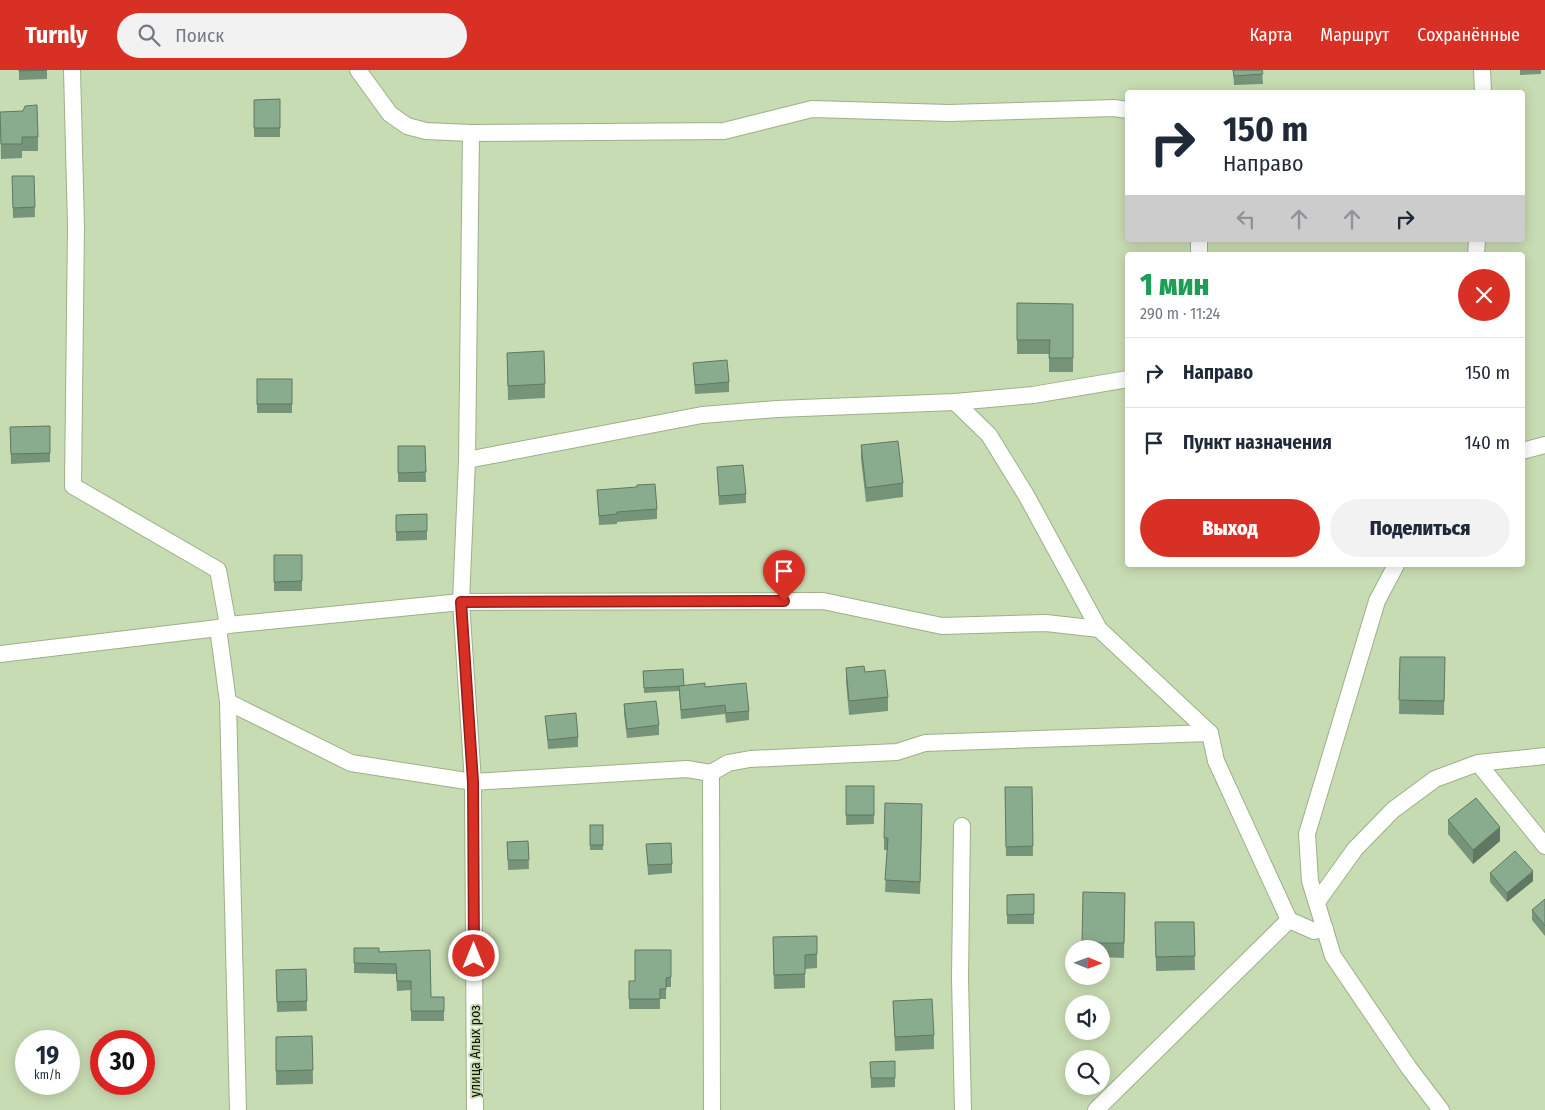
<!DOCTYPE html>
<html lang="ru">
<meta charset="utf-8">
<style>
:root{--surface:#fff;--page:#f2f2f3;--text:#1f2937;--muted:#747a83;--line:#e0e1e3;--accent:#d93025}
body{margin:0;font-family:"Fira Sans Condensed",sans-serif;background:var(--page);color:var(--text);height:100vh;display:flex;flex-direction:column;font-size:19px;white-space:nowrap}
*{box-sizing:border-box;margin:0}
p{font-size:16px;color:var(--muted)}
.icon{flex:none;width:28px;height:28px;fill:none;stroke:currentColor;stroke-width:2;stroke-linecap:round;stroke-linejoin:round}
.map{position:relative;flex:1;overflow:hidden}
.details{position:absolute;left:1125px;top:182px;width:400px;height:315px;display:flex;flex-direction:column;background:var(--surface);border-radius:5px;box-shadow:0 2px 12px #0003}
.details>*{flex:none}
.banner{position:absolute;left:1125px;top:20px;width:400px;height:152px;border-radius:5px;box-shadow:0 2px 12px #0003;background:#fff;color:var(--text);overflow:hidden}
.needle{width:32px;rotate:91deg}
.tools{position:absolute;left:1065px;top:870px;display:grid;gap:10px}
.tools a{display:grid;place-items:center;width:45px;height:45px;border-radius:50%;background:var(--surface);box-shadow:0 2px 12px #0003;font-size:25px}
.speed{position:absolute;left:15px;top:960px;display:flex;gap:10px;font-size:25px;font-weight:700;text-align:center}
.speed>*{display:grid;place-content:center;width:65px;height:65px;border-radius:50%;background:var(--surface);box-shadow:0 2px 12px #0003;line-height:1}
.speed small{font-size:12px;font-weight:400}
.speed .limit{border:8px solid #d22;background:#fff;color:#111}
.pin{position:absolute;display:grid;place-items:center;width:42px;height:42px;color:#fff;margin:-51px -21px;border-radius:50% 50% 50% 0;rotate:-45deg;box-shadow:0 0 5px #0007}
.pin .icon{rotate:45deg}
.me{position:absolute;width:55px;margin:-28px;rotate:0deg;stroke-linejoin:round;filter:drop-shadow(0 0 4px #0008)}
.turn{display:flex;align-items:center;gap:18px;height:105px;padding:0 15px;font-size:22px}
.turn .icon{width:65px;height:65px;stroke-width:2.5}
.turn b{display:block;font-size:35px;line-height:42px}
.lanes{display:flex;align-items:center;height:48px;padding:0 15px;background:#0003;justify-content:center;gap:25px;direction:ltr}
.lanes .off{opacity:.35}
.round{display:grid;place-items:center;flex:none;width:52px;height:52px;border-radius:26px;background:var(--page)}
.summary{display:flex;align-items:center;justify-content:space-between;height:85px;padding:0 15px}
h1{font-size:30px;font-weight:800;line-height:38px;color:#1e9e55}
.primary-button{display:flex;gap:10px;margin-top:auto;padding:10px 15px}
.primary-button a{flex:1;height:58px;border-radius:30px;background:var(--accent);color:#fff;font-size:20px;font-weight:800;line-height:58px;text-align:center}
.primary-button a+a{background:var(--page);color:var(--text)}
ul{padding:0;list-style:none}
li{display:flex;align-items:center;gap:15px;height:70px;padding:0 15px;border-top:1px solid var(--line)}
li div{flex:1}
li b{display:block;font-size:19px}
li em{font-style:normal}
header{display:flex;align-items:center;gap:30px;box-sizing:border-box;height:70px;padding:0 25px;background:var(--accent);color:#fff}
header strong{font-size:24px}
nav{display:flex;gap:28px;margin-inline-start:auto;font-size:18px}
.search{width:350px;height:45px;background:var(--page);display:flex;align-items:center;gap:12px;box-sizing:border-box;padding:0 18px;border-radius:28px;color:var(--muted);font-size:19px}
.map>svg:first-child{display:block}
</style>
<header>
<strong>Turnly</strong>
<div class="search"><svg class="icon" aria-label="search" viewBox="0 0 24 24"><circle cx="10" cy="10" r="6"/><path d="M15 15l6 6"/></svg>Поиск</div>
<nav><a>Карта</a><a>Маршрут</a><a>Сохранённые</a></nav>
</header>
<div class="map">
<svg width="1545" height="1040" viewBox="0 0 1545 1040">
<rect width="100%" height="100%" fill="#c8dcb3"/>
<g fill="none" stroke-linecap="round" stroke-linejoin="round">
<defs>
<g id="street">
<polyline points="72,0 76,156 73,416 218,500 228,555"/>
<polyline points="358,0 390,44 407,56 426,61 471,63 724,61 812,39 949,43 1114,38 1128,40"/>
<polyline points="1482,0 1483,22"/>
<polyline points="471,63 467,390 461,532 473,712 475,1040"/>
<polyline points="1199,185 1199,170"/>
<polyline points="1476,185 1477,170"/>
<polyline points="955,332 989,365 1026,425 1099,559"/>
<polyline points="1522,381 1545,375"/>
<polyline points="467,390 702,345 777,339 955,332 1033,325 1128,309"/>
<polyline points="1396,495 1377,531 1307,764 1310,811 1333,886 1409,998 1441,1040"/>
<polyline points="0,584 218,558"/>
<polyline points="228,632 351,693 473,712 687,699 711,703 728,693 750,689 897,682 925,673 1210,663"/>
<polyline points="1478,693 1545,776"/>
<polyline points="711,703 712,1040"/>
<polyline points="962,756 960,908 963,1040"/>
<polyline points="1317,832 1355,779 1393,740 1435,709 1478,693 1545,686"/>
<polyline points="238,1040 228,632 218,558 228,555 461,532 823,531 942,556 1046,553 1099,559 1210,663 1216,691 1289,850 1314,861 1325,859"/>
<polyline points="1096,1040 1289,850"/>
</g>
</defs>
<use href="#street" stroke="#9db089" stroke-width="18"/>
<use href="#street" stroke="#fff" stroke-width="16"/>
</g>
<g fill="#76947a">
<polygon points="19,0 47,0 47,9 19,10"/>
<polygon points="1233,0 1262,0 1263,14 1234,15"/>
<polygon points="1520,0 1541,0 1541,4 1520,5"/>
<polygon points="280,29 280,67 254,67 254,30"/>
<polygon points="0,42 38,67 38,81 22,81 22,88 1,89"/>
<polygon points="12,106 34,106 35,147 13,148"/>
<polygon points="1017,233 1073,234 1073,302 1049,302 1049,284 1017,284"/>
<polygon points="507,283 545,314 545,328 508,330"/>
<polygon points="693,293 729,312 729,322 695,324"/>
<rect x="257" y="309" width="35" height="34"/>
<polygon points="10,357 50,383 50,392 11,394"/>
<polygon points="861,375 903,413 903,427 866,432 861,389"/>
<polygon points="398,376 425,376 426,412 398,412"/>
<polygon points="717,397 746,424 746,433 719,435"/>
<polygon points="597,420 657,439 657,449 617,452 617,454 599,455"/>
<polygon points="427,444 427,470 396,471 396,445"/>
<rect x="274" y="485" width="28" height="36"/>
<polygon points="1400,587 1445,587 1444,645 1399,644"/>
<polygon points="846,598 865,602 888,627 888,641 849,645 846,612"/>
<polygon points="643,601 684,616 705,617 749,641 749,650 726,653 725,644 681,649 679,621 644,623"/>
<polygon points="624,634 659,655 659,665 627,668 624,644"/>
<polygon points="545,646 578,667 578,677 548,679"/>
<polygon points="846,716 874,716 874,754 846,755"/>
<polygon points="1005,717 1032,717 1033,786 1006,786"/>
<polygon points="922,746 920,824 885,822 887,780 884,780 884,768"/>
<polygon points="1448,750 1500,771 1473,794 1448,764"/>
<rect x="590" y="755" width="13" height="25"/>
<polygon points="528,771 529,799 508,800 507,772"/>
<polygon points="646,774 672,794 672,803 648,805"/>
<polygon points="1490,803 1533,811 1507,832 1490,812"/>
<polygon points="1083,822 1125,823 1124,888 1101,887 1101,879 1082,879"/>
<polygon points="1034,824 1034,854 1007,854 1007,825"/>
<polygon points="1545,829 1545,866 1532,850 1532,840"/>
<polygon points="1155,852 1194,852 1195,900 1156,901"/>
<polygon points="817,866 817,898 805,899 805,918 774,919 773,867"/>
<polygon points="354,878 379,882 430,880 431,927 444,927 444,951 411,951 411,920 397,921 396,904 354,903"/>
<polygon points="671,880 671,917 666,917 666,929 660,929 660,939 629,939 629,911 635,911"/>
<polygon points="306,899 307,941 277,942 276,900"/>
<polygon points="893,931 934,965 934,979 895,981"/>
<polygon points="312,966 313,1014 276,1015 276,967"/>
<polygon points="895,991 895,1017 871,1018 870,992"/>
</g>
<g fill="#607863">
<polygon points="1500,757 1500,771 1473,794 1473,780"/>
<polygon points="1533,801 1533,811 1507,832 1507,823"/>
</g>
<g fill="#89ac8e" stroke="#607863">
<polygon points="19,0 47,0 19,1"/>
<polygon points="1233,0 1262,0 1263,4 1234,6"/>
<polygon points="280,29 280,58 254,58 254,30"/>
<polygon points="37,35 38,67 22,67 22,74 1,74 0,42 23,41 25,36"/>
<polygon points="12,106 34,106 35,137 13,138"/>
<polygon points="1017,233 1073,234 1073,288 1049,288 1050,270 1017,270"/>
<polygon points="544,281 545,314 508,316 507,283"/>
<polygon points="727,290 729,312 695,315 693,293"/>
<rect x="257" y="309" width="35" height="25"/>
<polygon points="50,356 50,383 11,384 10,357"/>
<polygon points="898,371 903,413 866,418 861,375"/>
<polygon points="398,376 425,376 426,402 398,403"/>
<polygon points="743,395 746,424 719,426 717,397"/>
<polygon points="655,414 657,439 617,442 617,444 599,446 597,420 637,417 637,415"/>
<polygon points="427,444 427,461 396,462 396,445"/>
<polygon points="274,485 302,485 302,511 274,512"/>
<polygon points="1400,587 1445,587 1444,631 1399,630"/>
<polygon points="864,596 865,602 885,600 888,627 849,631 846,598"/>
<polygon points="683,599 684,616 644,618 643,601"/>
<polygon points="705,613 705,617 746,613 749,641 726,643 725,635 681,640 679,616"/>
<polygon points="656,631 659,655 627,659 624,634"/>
<polygon points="576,643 578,667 548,670 545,646"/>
<rect x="846" y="716" width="28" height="29"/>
<polygon points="1005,717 1032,717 1033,776 1006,777"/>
<polygon points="1476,728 1500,757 1473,780 1448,750"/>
<polygon points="885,733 922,734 920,812 885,810 888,768 884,768"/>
<rect x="590" y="755" width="13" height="20"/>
<polygon points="528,771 529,790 508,790 507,772"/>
<polygon points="671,773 672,794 648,795 646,774"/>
<polygon points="1515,781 1533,801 1507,823 1490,803"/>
<polygon points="1083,822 1125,823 1124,873 1082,873"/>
<polygon points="1034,824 1034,844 1007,845 1007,825"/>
<polygon points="1545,829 1545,856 1532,840"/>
<polygon points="1155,852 1194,852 1195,886 1156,887"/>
<polygon points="817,866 817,884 805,885 805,904 774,905 773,867"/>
<polygon points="354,878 379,878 379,882 430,880 431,927 444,927 444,941 411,941 411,911 397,911 396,894 354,893"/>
<polygon points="635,880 671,880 671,907 666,908 666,919 660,919 660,929 629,929 629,911 635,911"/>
<polygon points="306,899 307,931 277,932 276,900"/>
<polygon points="932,929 934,965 895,967 893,931"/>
<polygon points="312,966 313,1000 276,1001 276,967"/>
<polygon points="895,991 895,1008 871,1008 870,992"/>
</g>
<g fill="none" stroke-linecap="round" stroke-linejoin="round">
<defs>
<polyline id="route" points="474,886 473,712 461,532 784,531"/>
</defs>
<use href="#route" stroke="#8d1f18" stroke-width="12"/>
<use href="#route" stroke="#d93025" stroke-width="9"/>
</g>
<g text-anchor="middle" stroke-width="4" stroke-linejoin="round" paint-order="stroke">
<g font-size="14" fill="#0d1305" stroke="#c8dcb3">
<text transform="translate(475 981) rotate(-90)" y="5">улица Алых роз</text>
</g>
</g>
</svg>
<div class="tools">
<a><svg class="needle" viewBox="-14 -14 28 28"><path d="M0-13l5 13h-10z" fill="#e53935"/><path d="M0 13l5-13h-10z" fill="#747a83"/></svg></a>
<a><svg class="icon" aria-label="sound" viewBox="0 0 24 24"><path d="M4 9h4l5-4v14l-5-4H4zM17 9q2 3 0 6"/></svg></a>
<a><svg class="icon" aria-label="search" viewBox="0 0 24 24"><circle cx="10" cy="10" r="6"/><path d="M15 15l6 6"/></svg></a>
</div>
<div class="speed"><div>19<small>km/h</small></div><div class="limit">30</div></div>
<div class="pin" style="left:784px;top:531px;background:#d93025"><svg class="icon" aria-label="arrive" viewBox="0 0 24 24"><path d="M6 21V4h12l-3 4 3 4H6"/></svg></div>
<svg class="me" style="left:474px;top:886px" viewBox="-20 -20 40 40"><circle r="17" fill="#d93025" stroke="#fff" stroke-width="3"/><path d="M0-11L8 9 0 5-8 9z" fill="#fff"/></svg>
<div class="banner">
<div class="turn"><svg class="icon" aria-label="right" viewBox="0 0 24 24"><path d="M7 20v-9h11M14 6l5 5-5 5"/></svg><div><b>150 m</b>Направо</div></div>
<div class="lanes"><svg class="icon off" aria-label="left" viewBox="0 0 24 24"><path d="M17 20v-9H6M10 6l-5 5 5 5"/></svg><svg class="icon off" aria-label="ahead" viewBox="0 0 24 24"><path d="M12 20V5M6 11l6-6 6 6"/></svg><svg class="icon off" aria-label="ahead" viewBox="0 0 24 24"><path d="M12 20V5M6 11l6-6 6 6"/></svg><svg class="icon" aria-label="right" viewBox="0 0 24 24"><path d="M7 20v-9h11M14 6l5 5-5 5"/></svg></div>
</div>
<section class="details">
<div class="summary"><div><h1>1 мин</h1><p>290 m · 11:24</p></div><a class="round" style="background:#d93025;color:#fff"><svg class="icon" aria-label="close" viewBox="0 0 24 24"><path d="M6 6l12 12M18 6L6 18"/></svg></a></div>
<ul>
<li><svg class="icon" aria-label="right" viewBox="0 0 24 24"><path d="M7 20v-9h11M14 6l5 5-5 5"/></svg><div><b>Направо</b></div><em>150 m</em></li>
<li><svg class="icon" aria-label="arrive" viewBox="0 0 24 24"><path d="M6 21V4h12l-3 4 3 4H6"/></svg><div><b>Пункт назначения</b></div><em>140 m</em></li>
</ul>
<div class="primary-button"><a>Выход</a><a>Поделиться</a></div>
</section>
</div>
